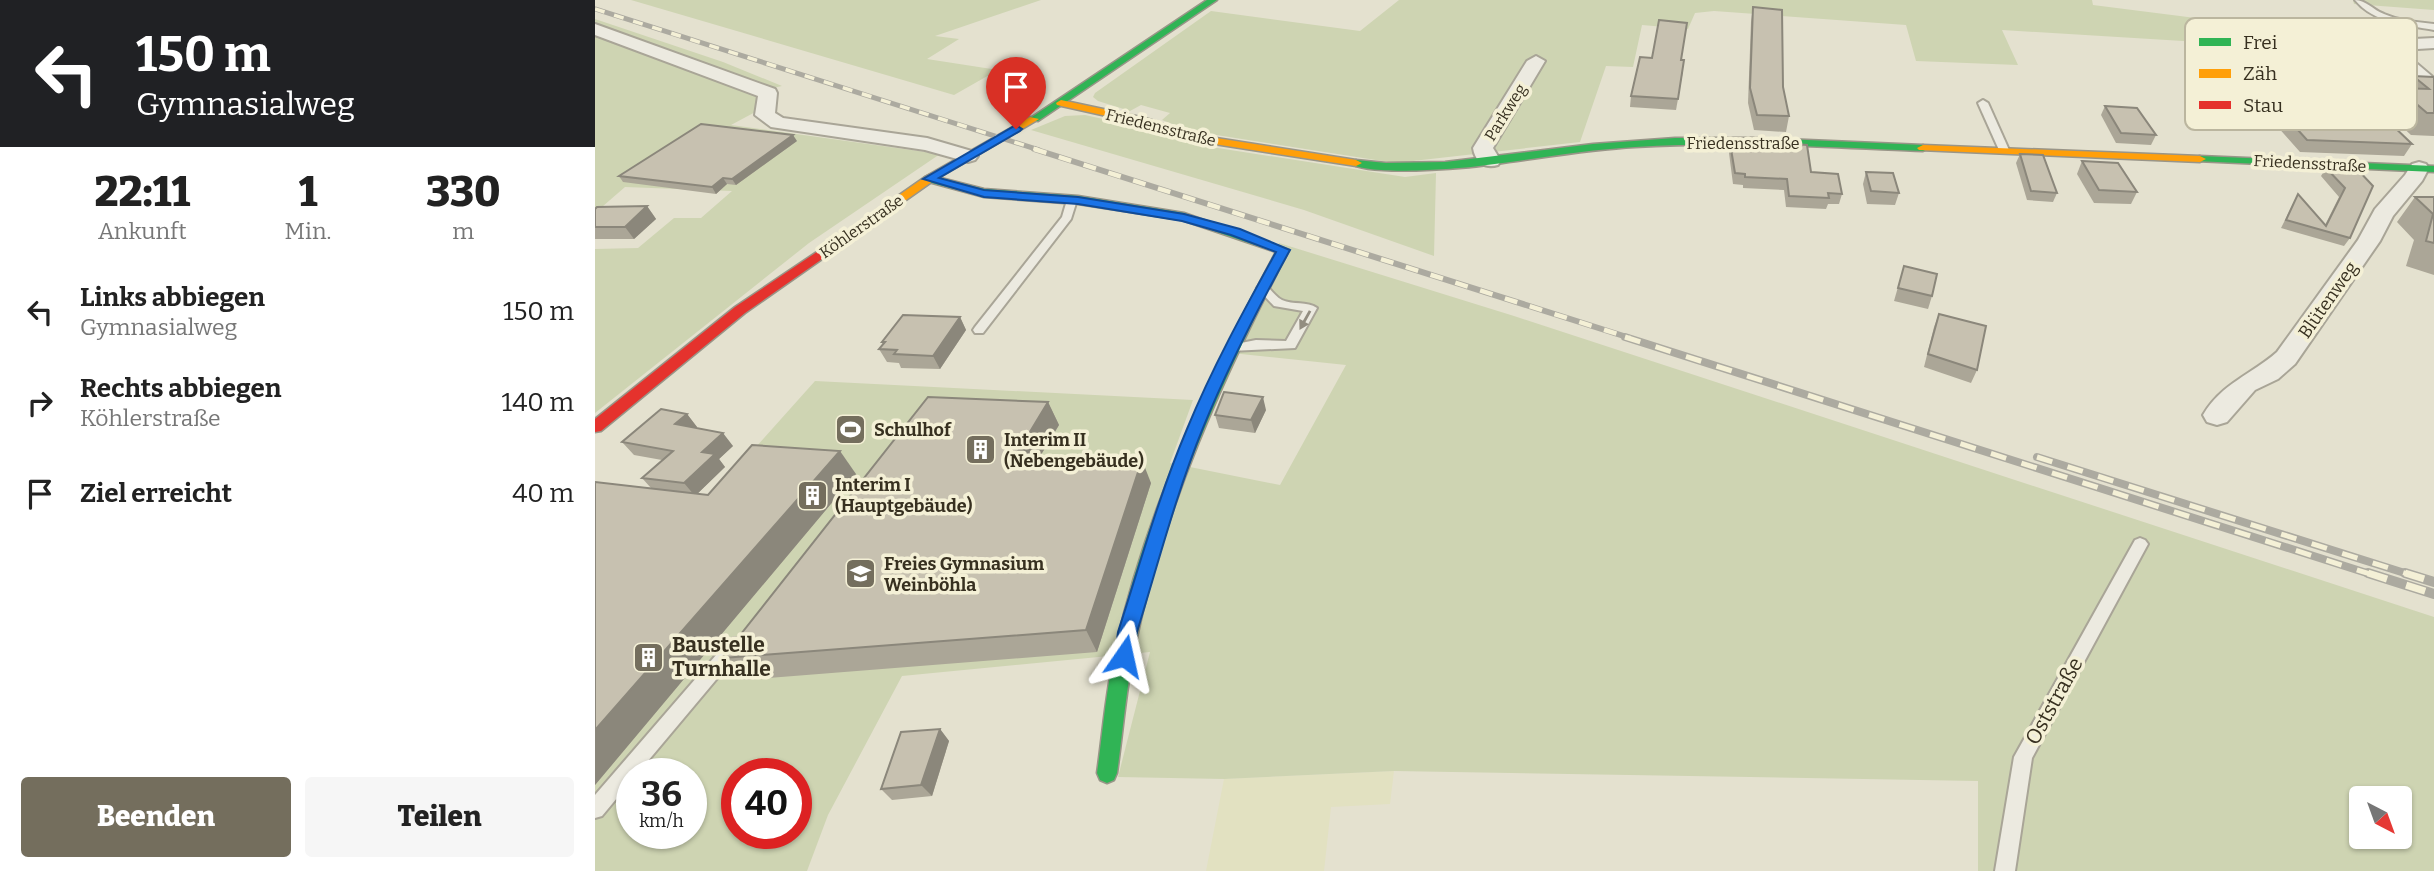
<!DOCTYPE html>
<html lang="de">
<meta charset="utf-8">
<style>
:root{--surface:#fff;--page:#f6f6f6;--text:#222;--muted:#767676;--accent:#746e5d}
body{margin:0;font-family:Bitter,serif;background:var(--page);color:var(--text);height:100vh;display:flex;flex-direction:column;font-size:26px;white-space:nowrap}
*{box-sizing:border-box;margin:0}
p{font-size:23px;color:var(--muted)}
.icon{flex:none;width:38px;height:38px;fill:none;stroke:currentColor;stroke-width:2;stroke-linecap:round;stroke-linejoin:round}
.map{position:relative;flex:1;overflow:hidden}
.panel{display:flex;flex-direction:column;background:var(--surface);width:595px}
.panel>*{flex:none}
.guide{background:#202124;color:#fff;overflow:hidden}
.needle{width:46px;rotate:139deg}
.controls{position:absolute;left:1754px;top:786px;display:grid;gap:14px}
.controls a{display:grid;place-items:center;width:63px;height:63px;border-radius:7px;background:var(--surface);box-shadow:0 2px 5px #0004;font-size:35px}
.speed{position:absolute;left:21px;top:758px;display:flex;gap:14px;font-size:35px;font-weight:700;text-align:center}
.speed>*{display:grid;place-content:center;width:91px;height:91px;border-radius:50%;background:var(--surface);box-shadow:0 2px 5px #0004;line-height:1}
.speed small{font-size:18px;font-weight:400}
.speed .limit{border:10px solid #d22;background:#fff;color:#111}
.pin{position:absolute;display:grid;place-items:center;width:60px;height:60px;color:#fff;margin:-72px -30px;border-radius:50% 50% 50% 0;rotate:-45deg;box-shadow:0 0 7px #0007}
.pin .icon{rotate:45deg}
.me{position:absolute;width:77px;margin:-38px;rotate:11deg;stroke-linejoin:round;filter:drop-shadow(0 0 5px #0008)}
.turn{display:flex;align-items:center;gap:24px;height:147px;padding:0 21px;font-size:32px}
.turn .icon{width:91px;height:91px;stroke-width:2.5}
.turn b{display:block;font-size:49px;line-height:60px}
.eta{display:flex;justify-content:space-evenly;align-items:center;height:119px;text-align:center}
.eta b{font-size:42px;font-weight:800;line-height:49px}
.button{display:flex;gap:14px;margin-top:auto;padding:14px 21px}
.button a{flex:1;height:80px;border-radius:7px;background:var(--accent);color:#fff;font-size:28px;font-weight:800;line-height:80px;text-align:center}
.button a+a{background:var(--page);color:var(--text)}
ul{padding:0;list-style:none}
li{display:flex;align-items:center;gap:21px;height:91px;padding:0 21px}
li div{flex:1}
li b{display:block;font-size:26px}
li em{font-style:normal}
main{display:flex;flex:1;min-height:0}
.map>svg:first-child{display:block}
</style>
<main>
<section class="panel">
<div class="guide">
<div class="turn"><svg class="icon" aria-label="left" viewBox="0 0 24 24"><path d="M17 20v-9H6M10 6l-5 5 5 5"/></svg><div><b>150 m</b>Gymnasialweg</div></div>
</div>
<div class="eta">
<div><b>22:11</b><p>Ankunft</p></div>
<div><b>1</b><p>Min.</p></div>
<div><b>330</b><p>m</p></div>
</div>
<ul>
<li><svg class="icon" aria-label="left" viewBox="0 0 24 24"><path d="M17 20v-9H6M10 6l-5 5 5 5"/></svg><div><b>Links abbiegen</b><p>Gymnasialweg</p></div><em>150 m</em></li>
<li><svg class="icon" aria-label="right" viewBox="0 0 24 24"><path d="M7 20v-9h11M14 6l5 5-5 5"/></svg><div><b>Rechts abbiegen</b><p>Köhlerstraße</p></div><em>140 m</em></li>
<li><svg class="icon" aria-label="arrive" viewBox="0 0 24 24"><path d="M6 21V4h12l-3 4 3 4H6"/></svg><div><b>Ziel erreicht</b></div><em>40 m</em></li>
</ul>
<div class="button"><a>Beenden</a><a>Teilen</a></div>
</section>
<div class="map">
<svg width="1839" height="871" viewBox="0 0 1839 871">
<rect width="100%" height="100%" fill="#e4e1cf"/>
<polygon fill="#e2e1c1" points="799,771 795,804 736,807 729,871 611,871 629,779"/>
<g fill="#ced4b2" fill-rule="evenodd">
<polygon points="36,0 446,0 340,36 364,39 332,59 403,70 359,95"/>
<polygon points="804,0 1497,0 1498,5 1640,23 1662,42 1621,43 1407,30 1423,65 1321,61 1311,25 1119,11 1100,13 1093,29 1047,25 1038,67 1011,66 985,142 800,163 596,131 567,120 575,113 546,105 535,111 503,101 498,97 500,93 616,11 765,31"/>
<polygon points="1758,0 1839,0 1839,10 1759,4"/>
<polygon points="0,19 128,62 187,86 160,92 164,110 136,125 345,154 214,243 0,413 0,249 43,248 79,218 106,218 137,191 30,187 0,213"/>
<polygon points="490,115 553,129 573,138 610,146 810,177 841,173 839,256 709,210 436,130 470,116"/>
<path d="M684,243l235,73 920,301v254h-456v-90l-584,-10 -170,8 -106,-2 32,-125 -248,24 -74,139 -21,56h-212v-387l118,11 102,-114 378,19 -23,63 110,22 66,-120 -124,-13zM37,774h59v59h-59zM142,774h59v59h-59zM1766,798h38v38h-38z"/>
</g>
<g fill="none" stroke-linecap="round" stroke-linejoin="round">
<defs>
<g id="lane">
<path d="M1760,0c11,0 18,10 29,14 16,7 33,8 50,10v6c-28,-5 -60,-7 -79,-30z"/>
<path d="M1627,30l44,6 106,4 26,5 -4,3c-58,-8 -117,-1 -175,-13v-4z"/>
<polygon points="1388,100 1393,103 1414,150 1413,152 1404,150 1383,103"/>
<polygon points="477,197 482,200 476,219 388,333 380,333 378,330 380,327 467,217 472,200"/>
<path d="M668,284c8,4 11,12 19,16 11,5 25,1 35,8l-22,40 -64,3 -1,-3 1,-3 25,-5 30,1 17,-30 -29,-5 -17,-18z"/>
<polygon points="1545,538 1550,540 1553,544 1437,758 1420,871 1400,871 1419,757 1540,540"/>
<polygon points="140,638 146,640 148,645 146,650 42,774 37,774 37,780 7,816 0,818 0,795 134,640"/>
</g>
<g id="street">
<polygon points="0,24 180,89 182,93 180,113 188,118 332,138 380,152 383,156 380,160 373,162 330,150 176,127 160,115 163,96 0,35"/>
<polygon points="1839,38 1839,48 1806,50 1839,78 1839,93 1832,91 1797,62 1788,49 1793,41 1799,40"/>
<path d="M941,56l9,5 -52,87 8,13 -3,4c-13,4 -23,-3 -25,-17l54,-87z"/>
<path d="M1824,162l7,2 3,4 -7,13 -29,35 -13,25 -85,123 -17,15 -23,11 -28,32 -10,3 -10,-3 -4,-7c19,-32 48,-40 74,-63l81,-112 17,-31 30,-34 7,-11z"/>
</g>
<g id="fast">
<polygon points="612,0 622,0 443,121 434,119"/>
<path d="M1080,138h83l165,7 6,3 -6,3c-96,-4 -192,-10 -288,-4 -55,3 -109,14 -164,20 -24,2 -103,9 -121,-4l6,-3 30,3 59,-1 148,-18z"/>
<polygon points="1605,156 1839,166 1839,172 1601,161 1601,157"/>
<path d="M334,175l55,14 94,7 106,17 105,37c-65,125 -125,257 -154,396 -9,42 -12,85 -18,127l-3,7 -7,3 -7,-3 -3,-7c6,-42 9,-85 19,-127 31,-138 93,-270 160,-394l-94,-32 -104,-16 -94,-7 -59,-16v-4z"/>
</g>
<g id="slow">
<polygon points="466,100 550,118 602,135 761,160 767,163 761,166 600,141 543,123 462,105 461,103"/>
<polygon points="435,117 444,119 338,181 260,236 256,237 250,233 330,177"/>
<polygon points="1328,145 1605,156 1611,159 1605,162 1324,150 1322,148"/>
</g>
<polygon id="jam" points="256,229 262,233 260,236 150,313 6,431 0,432 0,419 140,307"/>
</defs>
<use href="#lane" stroke="#a9a597" stroke-width="4"/>
<use href="#street" stroke="#a9a597" stroke-width="4"/>
<use href="#fast" stroke="#999588" stroke-width="3"/>
<use href="#slow" stroke="#999588" stroke-width="3"/>
<use href="#jam" stroke="#999588" stroke-width="3"/>
<use href="#lane" fill="#eceae0" fill-rule="evenodd"/>
<use href="#street" fill="#eceae0" fill-rule="evenodd"/>
<use href="#fast" fill="#30b455" fill-rule="evenodd"/>
<use href="#slow" fill="#ff9f0a" fill-rule="evenodd"/>
<use href="#jam" fill="#e5322d" fill-rule="evenodd"/>
<defs>
<polyline id="rail-far3" points="0,9 444,150"/>
<polyline id="rail-far2" points="439,149 1035,338"/>
<g id="rail-far1">
<polyline points="1030,337 1778,575"/>
<polyline points="1442,457 1816,575"/>
</g>
<g id="rail">
<polyline points="1773,573 1839,594"/>
<polyline points="1810,573 1839,582"/>
</g>
</defs>
<use href="#rail-far3" stroke="#acaaa0" stroke-width="5"/>
<use href="#rail-far2" stroke="#acaaa0" stroke-width="6"/>
<use href="#rail-far1" stroke="#acaaa0" stroke-width="8"/>
<use href="#rail" stroke="#acaaa0" stroke-width="10"/>
<use href="#rail-far3" stroke="#f4f0d6" stroke-width="3.5" stroke-dasharray="10" stroke-linecap="butt"/>
<use href="#rail-far2" stroke="#f4f0d6" stroke-width="4.5" stroke-dasharray="13" stroke-linecap="butt"/>
<use href="#rail-far1" stroke="#f4f0d6" stroke-width="5" stroke-dasharray="16" stroke-linecap="butt"/>
<use href="#rail" stroke="#f4f0d6" stroke-width="7" stroke-dasharray="20" stroke-linecap="butt"/>
</g>
<g fill="#aba697">
<polygon points="1158,7 1188,87 1194,116 1191,132 1159,130 1153,103 1156,22"/>
<polygon points="1087,60 1088,71 1081,110 1035,107 1036,96"/>
<polygon points="1818,76 1839,77 1839,136 1816,135 1789,110 1803,88 1810,88"/>
<polygon points="1655,77 1728,120 1817,144 1809,156 1705,152 1649,89"/>
<polygon points="1510,106 1561,135 1556,145 1521,143 1506,115"/>
<polygon points="202,141 141,185 132,184 121,194 28,182 24,176"/>
<polygon points="1165,141 1216,172 1247,194 1244,204 1233,204 1231,209 1191,207 1189,190 1148,188 1148,185 1138,184 1134,153 1135,143 1165,144"/>
<polygon points="1425,154 1462,193 1458,202 1432,200 1421,163"/>
<polygon points="1487,161 1542,192 1536,204 1499,203 1482,174"/>
<polygon points="1731,168 1762,169 1755,238 1749,246 1686,228 1703,194 1730,225 1744,197 1726,176"/>
<polygon points="1271,172 1304,193 1300,205 1272,204 1268,184"/>
<polygon points="1820,197 1839,197 1839,275 1811,266 1819,240 1802,222"/>
<polygon points="52,206 61,219 39,239 0,239 0,209"/>
<polygon points="1309,266 1337,296 1333,309 1299,301"/>
<polygon points="1344,314 1382,370 1376,383 1329,367 1339,327"/>
<polygon points="365,317 371,330 345,369 306,368 304,363 292,362 284,349 288,345 287,342"/>
<polygon points="453,402 464,425 445,456 556,483 502,652 149,680 127,658"/>
<polygon points="671,410 660,433 624,428 620,415"/>
<polygon points="92,414 102,427 101,428 138,446 124,459 130,467 102,494 113,495 261,474 0,785 0,482 56,488 47,478 67,460 39,455 27,442"/>
<polygon points="345,729 354,741 337,796 297,800 286,789"/>
</g>
<g fill="#8b877b">
<polygon points="198,135 202,141 141,185 137,179"/>
<polygon points="128,178 132,184 121,194 117,187"/>
<polygon points="52,206 61,219 39,239 30,227"/>
<polygon points="365,317 371,330 345,369 338,356"/>
<polygon points="668,397 671,410 660,433 656,420"/>
<polygon points="453,402 464,425 432,478 421,455"/>
<polygon points="92,414 102,427 91,437 80,424"/>
<polygon points="128,433 138,446 124,459 130,467 100,496 89,483 107,452"/>
<polygon points="245,451 261,474 0,785 0,730"/>
<polygon points="547,460 556,483 502,652 491,630"/>
<polygon points="345,729 354,741 337,796 326,785"/>
</g>
<g fill="#c7c1b0" stroke="#8b877b" stroke-width="2">
<polygon points="1158,7 1187,10 1188,87 1194,116 1162,115 1155,88"/>
<polygon points="1064,20 1092,23 1086,60 1089,60 1083,99 1036,96 1045,57 1057,58"/>
<polygon points="1662,70 1728,120 1794,122 1817,144 1712,140 1655,77"/>
<polygon points="1818,76 1839,77 1839,113 1832,113 1803,88 1834,89"/>
<polygon points="1510,106 1542,108 1561,135 1526,133"/>
<polygon points="106,124 198,135 137,179 128,178 117,187 24,176"/>
<polygon points="1165,141 1212,145 1216,172 1243,174 1247,194 1233,193 1234,198 1194,196 1192,179 1150,177 1150,174 1140,173 1135,143 1166,144"/>
<polygon points="1425,154 1448,155 1462,193 1436,191"/>
<polygon points="1487,161 1523,163 1542,192 1504,190"/>
<polygon points="1731,168 1762,169 1778,186 1755,238 1691,220 1703,194 1731,226 1750,188"/>
<polygon points="1271,172 1298,173 1304,193 1276,191"/>
<polygon points="1820,197 1839,197 1839,243 1831,241 1838,214"/>
<polygon points="52,206 30,227 0,227 0,209 2,207"/>
<polygon points="1309,266 1342,274 1337,296 1303,288"/>
<polygon points="1344,314 1391,326 1382,370 1333,354"/>
<polygon points="308,315 365,317 338,356 299,354 302,350 284,349 290,342 287,342"/>
<polygon points="629,392 668,397 656,420 620,415"/>
<polygon points="333,397 453,402 421,455 547,460 491,630 127,658"/>
<polygon points="66,409 92,414 80,424 128,433 107,452 120,454 89,483 47,478 78,451 27,442"/>
<polygon points="157,445 245,451 0,730 0,482 113,495"/>
<polygon points="345,729 326,785 286,789 306,732"/>
</g>
<defs><path id="oneway-solid" d="M-6-.8H1V-3.2L6.5 0L1 3.2V.8H-6Z" transform="scale(1.75)"/></defs>
<use fill="#928d80" href="#oneway-solid" transform="translate(710 320) rotate(119)"/>
<path fill="#1a73e8" stroke="#114b97" stroke-width="2" d="M421,125l6,4 -2,2 -81,47 45,12 94,7 106,17 56,15 50,21c-32,58 -62,117 -87,178 -27,66 -45,136 -66,204l-6,30 -7,2 -6,-2 -3,-6 3,-24c22,-68 41,-137 69,-203 25,-61 57,-119 89,-177l-45,-17 -49,-14 -104,-17 -94,-7 -61,-18z"/>
<defs>
<symbol id="stadium-square" viewBox="-11 -11 22 22"><rect x="-9" y="-9" width="18" height="18" rx="4" fill="#746e5d" stroke="#f4f0d6"/><path d="M0-5a6.5 5 0 1 0 0 10a6.5 5 0 1 0 0-10ZM-3.5-1.8h7v3.6h-7Z" fill="#fff"/></symbol>
<symbol id="building-square" viewBox="-11 -11 22 22"><rect x="-9" y="-9" width="18" height="18" rx="4" fill="#746e5d" stroke="#f4f0d6"/><path d="M-4-6H4V6H1V3H-1V6H-4ZM-2.5-4.3h1.7v1.8h-1.7ZM.8-4.3h1.7v1.8H.8ZM-2.5-1h1.7V.8h-1.7ZM.8-1h1.7V.8H.8Z" fill="#fff"/></symbol>
<symbol id="school-square" viewBox="-11 -11 22 22"><rect x="-9" y="-9" width="18" height="18" rx="4" fill="#746e5d" stroke="#f4f0d6"/><path d="M0-5L7-2L0 1L-7-2ZM-4 1L0 2.5L4 1V4Q0 6-4 4Z" fill="#fff"/></symbol>
</defs>
<g fill-rule="evenodd">
<use href="#stadium-square" x="238" y="412" width="35" height="35"/>
<use href="#building-square" x="368" y="432" width="35" height="35"/>
<use href="#building-square" x="200" y="478" width="35" height="35"/>
<use href="#school-square" x="248" y="556" width="35" height="35"/>
<use href="#building-square" x="36" y="640" width="35" height="35"/>
</g>
<g text-anchor="middle" stroke-width="7" stroke-linejoin="round" paint-order="stroke">
<g font-size="16" fill="#373020" stroke="#f4f0d6">
<text transform="translate(910 112) rotate(-58)" y="6">Parkweg</text>
<text transform="translate(566 127) rotate(14)" y="6">Friedensstraße</text>
<text x="1148" y="149">Friedensstraße</text>
<text transform="translate(1715 163) rotate(3)" y="6">Friedensstraße</text>
<text transform="translate(266 226) rotate(-35)" y="6">Köhlerstraße</text>
</g>
<g font-size="18" fill="#373020" stroke="#f4f0d6">
<text transform="translate(1733 300) rotate(-55)" y="6">Blütenweg</text>
</g>
<g font-size="18" font-weight="bold" fill="#373020" stroke="#f4f0d6" text-anchor="start">
<text x="279" y="436">Schulhof</text>
<text x="409" y="446">Interim II<tspan x="409" dy="21">(Nebengebäude)</tspan></text>
<text x="240" y="491">Interim I<tspan x="240" dy="21">(Hauptgebäude)</tspan></text>
<text x="289" y="570">Freies Gymnasium<tspan x="289" dy="21">Weinböhla</tspan></text>
</g>
<g font-size="21" font-weight="bold" fill="#373020" stroke="#f4f0d6" text-anchor="start">
<text x="77" y="652">Baustelle<tspan x="77" dy="24">Turnhalle</tspan></text>
</g>
<g font-size="21" fill="#373020" stroke="#f4f0d6">
<text transform="translate(1459 701) rotate(-61)" y="7">Oststraße</text>
</g>
</g>
<rect x="1590" y="18" width="232" height="112" rx="10" fill="#f4f0d6" stroke="#bbb69f" stroke-width="2"/>
<rect x="1604" y="38" width="32" height="8" fill="#30b455"/>
<rect x="1604" y="69" width="32" height="9" fill="#ff9f0a"/>
<rect x="1604" y="101" width="32" height="8" fill="#e5322d"/>
<g font-size="19" fill="#373020">
<text x="1648" y="49">Frei</text>
<text x="1648" y="80">Zäh</text>
<text x="1648" y="112">Stau</text>
</g>
</svg>
<div class="controls">
<a><svg class="needle" viewBox="-14 -14 28 28"><path d="M0-13l5 13h-10z" fill="#e53935"/><path d="M0 13l5-13h-10z" fill="#767676"/></svg></a>
</div>
<div class="speed"><div>36<small>km/h</small></div><div class="limit">40</div></div>
<div class="pin" style="left:421px;top:129px;background:#d93025"><svg class="icon" aria-label="arrive" viewBox="0 0 24 24"><path d="M6 21V4h12l-3 4 3 4H6"/></svg></div>
<svg class="me" style="left:529px;top:656px" viewBox="-20 -20 40 40"><path d="M0-17L14 15 0 8-14 15z" fill="#1a73e8" stroke="#fff" stroke-width="4"/></svg>
</div>
</main>
